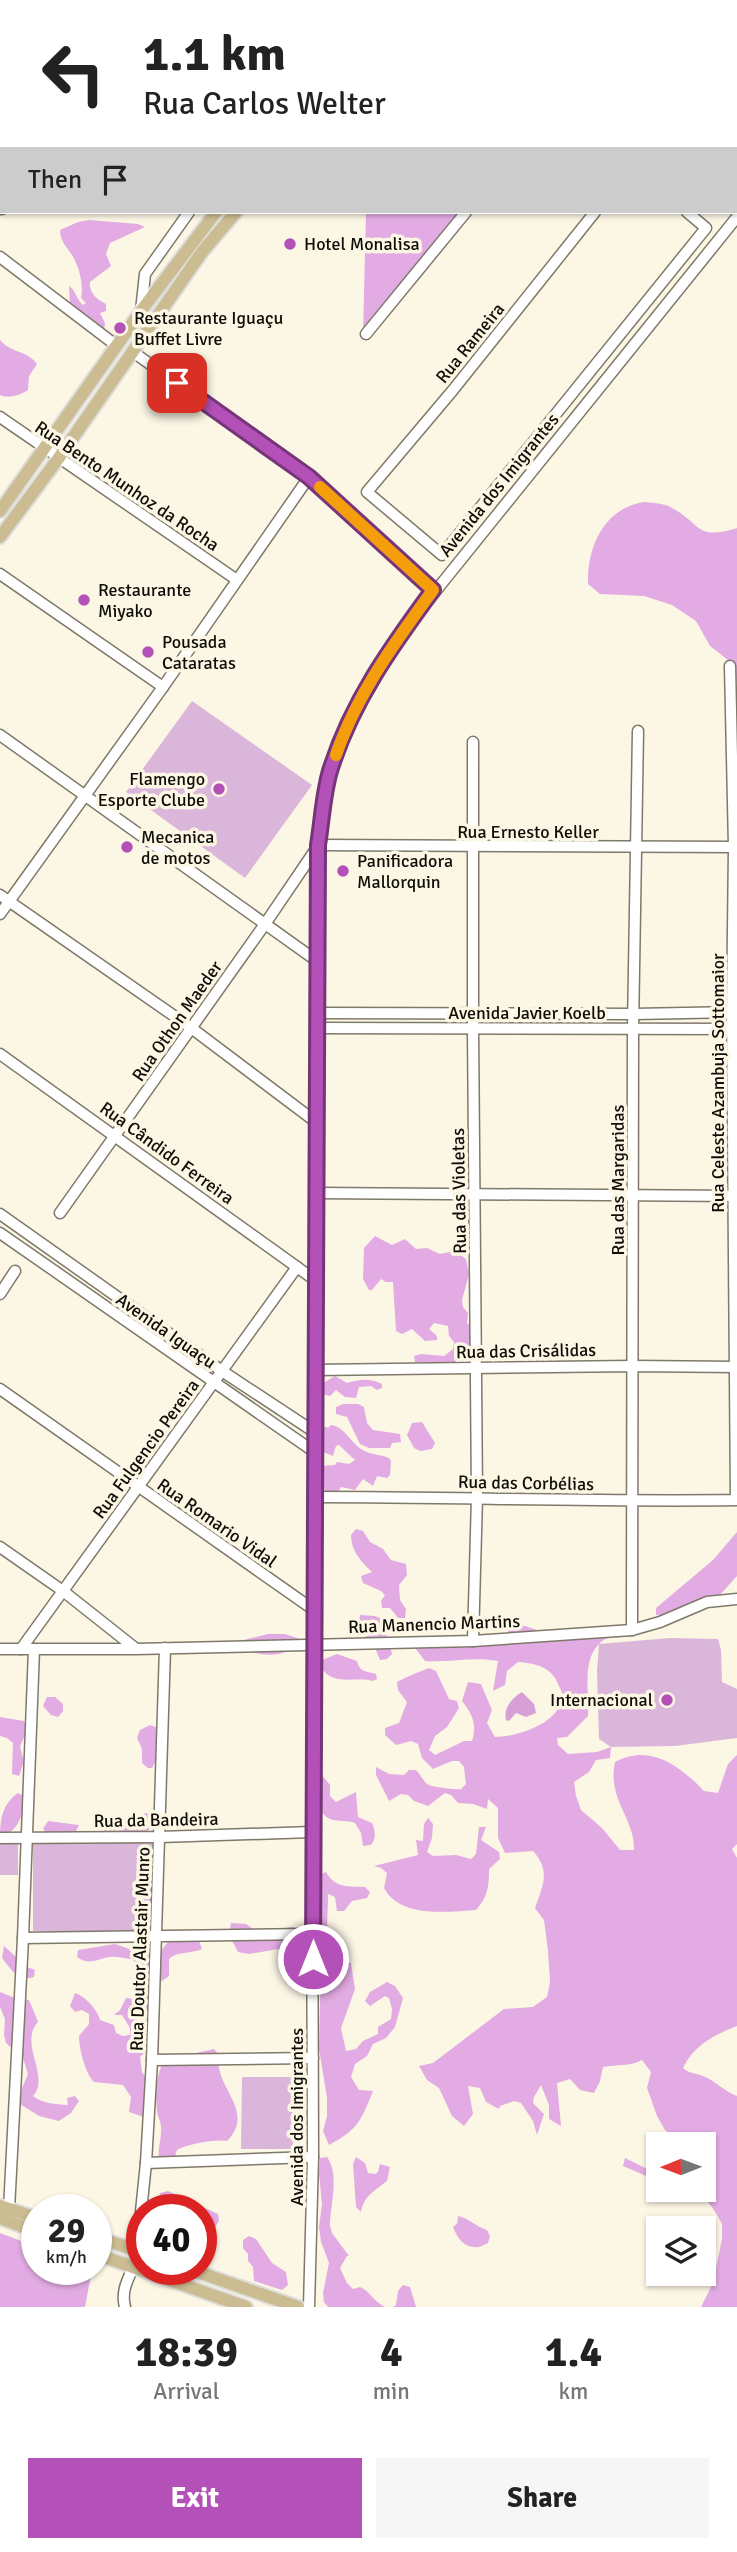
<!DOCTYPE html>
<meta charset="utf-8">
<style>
:root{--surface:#fff;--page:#f6f6f6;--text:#222;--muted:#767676;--accent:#b451b8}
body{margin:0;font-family:Signika,sans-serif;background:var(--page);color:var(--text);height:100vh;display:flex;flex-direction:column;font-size:26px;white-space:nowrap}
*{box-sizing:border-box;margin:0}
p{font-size:23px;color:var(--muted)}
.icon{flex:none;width:38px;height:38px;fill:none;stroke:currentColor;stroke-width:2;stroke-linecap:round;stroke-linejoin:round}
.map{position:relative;height:2307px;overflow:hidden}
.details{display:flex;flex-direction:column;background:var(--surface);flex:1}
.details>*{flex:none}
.hud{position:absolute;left:0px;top:0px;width:738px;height:214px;box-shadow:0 2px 5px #0004;background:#fff;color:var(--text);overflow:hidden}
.needle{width:46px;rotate:269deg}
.controls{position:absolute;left:646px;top:2132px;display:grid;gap:14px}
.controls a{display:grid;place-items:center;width:70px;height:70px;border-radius:0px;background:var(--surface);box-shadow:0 2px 5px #0004;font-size:35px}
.speed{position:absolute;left:21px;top:2194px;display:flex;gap:14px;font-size:35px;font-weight:700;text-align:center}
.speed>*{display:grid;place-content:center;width:91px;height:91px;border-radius:50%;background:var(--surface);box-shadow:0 2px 5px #0004;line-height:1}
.speed small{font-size:18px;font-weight:400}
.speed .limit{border:10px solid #d22;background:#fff;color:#111}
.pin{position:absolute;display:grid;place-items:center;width:60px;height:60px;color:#fff;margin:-30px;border-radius:14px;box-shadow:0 4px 10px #0006}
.me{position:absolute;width:77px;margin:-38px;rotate:0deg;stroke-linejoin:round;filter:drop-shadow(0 0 5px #0008)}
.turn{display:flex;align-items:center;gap:24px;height:147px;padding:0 28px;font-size:32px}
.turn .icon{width:91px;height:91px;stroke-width:2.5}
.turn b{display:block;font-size:49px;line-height:60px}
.then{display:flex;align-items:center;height:66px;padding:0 28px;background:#0003;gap:14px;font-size:26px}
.eta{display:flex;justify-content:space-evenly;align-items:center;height:119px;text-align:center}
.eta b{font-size:42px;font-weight:700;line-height:49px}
.cta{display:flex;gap:14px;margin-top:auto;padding:14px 28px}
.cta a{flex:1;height:80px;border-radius:0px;background:var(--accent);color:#fff;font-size:28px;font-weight:700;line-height:80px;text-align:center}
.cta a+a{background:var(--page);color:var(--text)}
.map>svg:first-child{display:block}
</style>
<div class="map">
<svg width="737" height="2307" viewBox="0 0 737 2307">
<rect width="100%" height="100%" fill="#fcf6e5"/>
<g fill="#dbb6db">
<polygon points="192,701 312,785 245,878 126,792"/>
<polygon points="670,1638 718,1639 721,1650 722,1682 737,1689 737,1738 675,1746 611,1747 599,1739 597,1671 599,1644"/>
<rect x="33" y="1840" width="119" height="91"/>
<rect x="0" y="1842" width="18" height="33"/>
<polygon points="242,2077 293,2077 293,2149 241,2149"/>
</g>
<g fill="#e3abe3">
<polygon points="366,212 461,212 363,335"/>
<path d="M89,220l49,4 7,3 -35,16 -4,11 5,12 -21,16c-1,11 7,18 16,22v7l-6,2 5,10 -1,8 -34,-26 -1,-19c7,4 7,13 14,19l3,-2 -5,-5c3,-13 -2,-32 -9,-43 -6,-9 -12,-14 -12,-25l18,-8z"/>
<path d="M0,340c10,13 27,10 37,24l-8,12 -1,14c-7,5 -20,9 -28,5z"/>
<path d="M644,502c9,1 20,1 28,6 30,16 23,33 65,20v156l-3,-15 -6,-9 -18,-14 -14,-25 -24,-16 -28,-9 -44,-2 -12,-10c-1,-37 16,-76 56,-82z"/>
<polygon points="375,1236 392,1245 405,1239 416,1249 427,1248 440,1254 455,1251 466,1259 469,1274 462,1300 463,1307 468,1313 467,1323 472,1329 471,1356 469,1359 455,1363 415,1362 414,1356 421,1354 444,1356 453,1349 454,1342 449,1336 448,1326 434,1323 429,1329 437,1336 437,1340 425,1341 412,1329 402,1334 396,1331 393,1282 386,1282 381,1279 372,1290 369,1290 363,1279 364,1248"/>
<path d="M335,1376l12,7c12,-4 23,-5 35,1v4l-5,2 -6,-4 -12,1 -3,11 -11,-1 -9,-7 -6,6 -8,-2 -2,-9z"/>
<polygon points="343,1404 358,1404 364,1407 367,1423 373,1430 400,1434 401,1442 392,1443 390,1448 369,1448 360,1444 347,1417 336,1414 336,1407"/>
<polygon points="422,1422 435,1443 432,1449 421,1451 414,1448 407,1435 412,1423"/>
<path d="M331,1425c14,2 19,17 30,24 9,6 19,5 28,9l2,3 -1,14 -3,3 -10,-2 -4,10 -10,-7 -8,11 -14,-3 -4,7 -10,-1 -8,-12 -1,-12 3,-3 14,-1 2,-3 12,2 6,-4 -16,-15 -3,1 -3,10 -10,-4 -1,-16 3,-10 3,2z"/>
<path d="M356,1529l7,2 7,11 13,7 8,11 15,4 1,11 -8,10 1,15 6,9 -1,9h-7l-8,-10h-8l-1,-7 4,-6 -4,-4 -18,-8 -2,-7 11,-4c-10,-10 -21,-20 -21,-37z"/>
<polygon points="737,1532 737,1576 718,1597 665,1616 656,1615 656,1608 713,1560"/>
<polygon points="360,1615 375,1616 382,1619 392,1654 387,1659 380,1660 374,1645 358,1629"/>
<path d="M510,1621l42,14 29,-2 12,5 26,-12c-8,14 -11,9 -20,18 -18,18 -9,50 -11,72l-21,21 -10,1 1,7 10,9 29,-2 14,-5 -1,11 -14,2 -7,12 -15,10 2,14 5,14 21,18 18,22h14c1,-32 -27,-50 -19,-88 35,-19 65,4 89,29l14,2 10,-29 9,-9v89l-5,5 5,9v168c-23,9 -43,19 -54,42 7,6 14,5 22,9 12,5 20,15 32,19v211h-36l12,-24 9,-44v-15l-8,-14 -16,-21h6v-45h-26l-1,-6 -12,-8 -8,-14 -10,-28 4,-16 -9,-12c-13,7 -25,4 -39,7l-3,14 -6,12 -14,-3 -10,-11 -13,4 4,43 -12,-7v-14l-8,-20 -7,12 -1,6 11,11 -7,21 -4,-14 -12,-18 -7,-2 -14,5 -1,3 -13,-7 -6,-14 -12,-2 5,28 -9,12 -12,-10 -13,-28 -12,-8 -8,-14 14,-3 71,-54 29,-2 14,-10 3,-15 -2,-31 -4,-31 -9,-12c8,-23 16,-37 -2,-57l-28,2 -7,-15v-30l-10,-9 -1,10 -14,-5 -15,-1 -7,-8 -6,-2 -17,13 -14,-5 -6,-6 -7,-1 -12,7 -13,-26v-8l13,7 15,1 5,-5h7c4,4 7,10 11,14 4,3 28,6 34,5l5,-5 -2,-17 -5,-6h-7l-19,8 -11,-11 -4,-14 -7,-3 -15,4 -11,-10v-7l14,-5 8,-21 -9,-12 -1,-8c9,-5 22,-10 32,-14l7,3 13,28 8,2 2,7 -12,19 -12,9 -6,14 6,5 29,-14h8c5,-17 1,-26 -10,-40l6,-19 13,2 11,26 -5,13 8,14c21,0 68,-14 67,-43 0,-4 -3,-7 -4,-10 -6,-17 -24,-21 -40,-22l-11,9 -2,14 -12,6 5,-30c-25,-5 -48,2 -73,0l-10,-13 11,-10 15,-2 15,4 17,-1 14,-5 14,3 12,8 -6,-8z"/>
<path d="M268,1634h17l15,5c-11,20 -38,18 -58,10l-3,-8z"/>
<path d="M337,1654l20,7c3,12 10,10 19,13l1,5 -4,2c-17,-5 -41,6 -52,-14l1,-7z"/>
<polygon points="47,1697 55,1697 63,1704 63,1711 58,1717 51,1715 43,1706"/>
<path d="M0,1717l24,4c5,12 0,15 -4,26l4,14 -5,15 -7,-2 1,-31 -6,-5 -7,-2z"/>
<polygon points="150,1725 158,1728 158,1757 152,1768 148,1768 142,1763 142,1749 137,1738 140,1730"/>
<path d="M321,1774l9,11v11l6,6 20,-10 2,25 14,6c3,8 5,14 -1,22l-8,1 -2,-13 -6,-10c-8,-3 -15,-1 -22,-3 -18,-4 -17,-32 -16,-45z"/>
<path d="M18,1793l6,3c0,18 -5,35 -24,41 0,-17 2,-33 18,-44z"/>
<polygon points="145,1813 152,1814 151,1828 145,1833 103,1836 104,1828 108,1823 137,1825"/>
<path d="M428,1818l5,6 -1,14 -5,14 6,4 23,-1 15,4 5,-5 3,-27h7l-5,13 18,12 1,7 -11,10c0,17 -1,28 -13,41 -30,2 -76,8 -92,-22l3,-15 -6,-5 -7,-2 44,-11 -2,-15 7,1 1,-17z"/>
<polygon points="48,1821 79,1825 74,1835 50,1837 43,1829"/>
<path d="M326,1872c10,17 22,14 39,15l5,5 -3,6 -15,3 -8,10h-7l-2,-14 -7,-3c1,20 -9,68 23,69l4,26 -14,39 5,23 10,-2 7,-8 15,-7v-7l13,-8 1,-10 -3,-11 -4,-2 -15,10 -5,-5 5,-9 17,-10 8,4 8,12 -8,29 -9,11 -13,6 -6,12 -12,8 -4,13 8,13 14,1c-12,29 -14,38 -44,54l-6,-14 4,-15v-18l-8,-49 2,-94 2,-8 -5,-65 1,-7z"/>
<polygon points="231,1923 246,1924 256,1931 293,1927 297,1932 297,1947 293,1952 278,1949 249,1954 238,1952 229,1935"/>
<path d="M170,1940l29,1 3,8c-11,5 -25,2 -33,10v17l-10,7 -13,-7 -14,-17c-7,0 -15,-3 -23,-2 -12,2 -20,9 -32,0l1,-7 37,-6 40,14c7,-5 8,-12 15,-18z"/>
<path d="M4,1946l23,21 8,3 -1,7c-17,5 -22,-7 -32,-19z"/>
<path d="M0,1992l15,6 14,2 9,22c-20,21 13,55 -5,74 11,8 22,8 35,9l-1,-7 8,-2 4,5 -8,12 -12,8 -20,-5 -19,-12 2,-16 6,-14 -5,-16 -17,-15 -2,-8 1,-16 -5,-12z"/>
<path d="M145,1992c7,9 4,11 1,20 -1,4 0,33 -1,40l-5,5 2,15 4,6 -2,39 -15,-5 2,-15 -8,-12 -29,-3c-9,-9 -15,-34 -15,-46l10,-12v-10l-7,-4 -7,2 -5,-6 5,-13c11,4 22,16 25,27l14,5 2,8 7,3 7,-1v-7l-8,-13h-8l6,-5 6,-12 8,1 5,-5z"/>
<path d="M214,2049l5,6c-6,33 38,55 8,86 -12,-2 -39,3 -50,9l-3,9 -15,2c-2,-12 3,-22 2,-34 0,-6 -4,-11 -4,-17 -2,-17 -1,-34 7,-50z"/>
<path d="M327,2157c13,18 3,48 3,69l2,7 17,23h-2l-7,12 7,15 6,6 7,-2c10,4 14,15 25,20h-57l-4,-5 -1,-9 6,-30 -8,-21 -2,-15 3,-23 -3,-30 1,-16z"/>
<path d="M356,2157l9,6 3,10 7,1 3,-2 2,-8 10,3 -3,14c-12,10 -23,14 -26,31l-5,-5 -3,-43z"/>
<polygon points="625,2158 651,2171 658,2172 658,2187 644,2175 623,2166"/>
<polygon points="168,2191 218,2214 219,2221 215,2227 201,2232 201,2210 163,2210 159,2200 160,2193"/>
<path d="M458,2216c10,2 17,10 29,14l3,6 -2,7c-16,10 -29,1 -35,-16l4,-3z"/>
<polygon points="0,2233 37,2247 37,2270 92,2270 85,2307 0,2307"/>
<polygon points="249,2236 256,2239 272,2263 286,2272 288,2285 282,2290 254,2281 253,2267 248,2261 248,2254 243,2248 243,2240"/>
<polygon points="403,2285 410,2287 416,2307 393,2307 396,2305 398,2291"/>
</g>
<path fill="#d6a0d7" d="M522,1692l12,12 2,9 -10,4 -10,-4 -7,8 -3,-1c-3,-12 6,-22 16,-28z"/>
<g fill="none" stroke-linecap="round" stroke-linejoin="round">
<defs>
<g id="minor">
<polyline points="370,0 370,2"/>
<polyline points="650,2 650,0"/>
<polyline points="0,209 2,209"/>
<polyline points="595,212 453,390 367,492 442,555 706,228 687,212"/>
<polyline points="0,257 117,346"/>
<polyline points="141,311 145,274 189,212"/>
<polyline points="366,334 466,212"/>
<polyline points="133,352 309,477 434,591"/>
<polyline points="0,417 237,580"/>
<polyline points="0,574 163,687"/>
<polyline points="0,735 317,961"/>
<polyline points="318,845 737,847"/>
<polyline points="0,895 190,1027 316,1122"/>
<polyline points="0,914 163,687 309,477"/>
<polyline points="316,1013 634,1014 736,1012"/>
<polyline points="316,1028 736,1029"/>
<polyline points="0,1054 315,1280"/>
<polyline points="316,1193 737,1196"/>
<polyline points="60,1213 265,924 318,846"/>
<polyline points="0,1214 222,1371 316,1433"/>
<polyline points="0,1233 316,1453"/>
<polyline points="0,1294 15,1271"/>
<polyline points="315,1370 633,1366 737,1367"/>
<polyline points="0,1389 314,1610"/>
<path d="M316,1497c140,0 280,5 420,3l-4,-488 2,-165 -4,-181"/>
<polyline points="0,1547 63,1591 135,1648"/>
<polyline points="632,1630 633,1029 638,731"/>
<polyline points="473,1641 477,1497 473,1029 473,742"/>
<polyline points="0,1649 136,1649 473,1641 632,1630 660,1622 707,1602 737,1599"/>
<polyline points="21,1649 297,1267"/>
<polyline points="0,1838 160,1837 312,1832"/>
<polyline points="23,1938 313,1934"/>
<polyline points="152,2060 313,2058"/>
<polyline points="146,2163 313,2157"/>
<polyline points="9,2210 23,1938 34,1649"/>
<polyline points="137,2250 146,2163 152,2060 165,1648"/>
<path d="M125,2307c-4,-15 2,-26 8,-39"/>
<path d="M309,2307l4,-150 -1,-325 5,-871c1,-79 -3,-161 29,-236 14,-32 36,-62 55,-91l336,-417"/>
</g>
<g id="major">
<polyline points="486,2 487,0"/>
<polyline points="501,2 504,0"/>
<polyline points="543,2 546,0"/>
<polyline points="0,511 141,311 216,212"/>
<polyline points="0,537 58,459 202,252 236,212"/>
<polyline points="0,2206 37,2218"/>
<polyline points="0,2218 37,2232"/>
<polyline points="96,2237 142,2252"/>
<polyline points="96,2254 246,2307"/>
<polyline points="192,2270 298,2307"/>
</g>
</defs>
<use href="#minor" stroke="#7f796b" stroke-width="13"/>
<use href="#major" stroke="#dddddc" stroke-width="16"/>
<use href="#minor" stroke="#fff" stroke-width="10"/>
<use href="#major" stroke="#cbbc92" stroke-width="12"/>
</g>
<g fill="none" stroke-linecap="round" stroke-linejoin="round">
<defs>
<path id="route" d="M177,383l132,94 124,113c-42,57 -82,113 -103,181 -7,24 -8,50 -12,74l-5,1114"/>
</defs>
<use href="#route" stroke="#753578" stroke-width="18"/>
<use href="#route" stroke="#b451b8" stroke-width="12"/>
<path stroke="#f59e0b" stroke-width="12" d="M320,487l113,103c-38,52 -76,104 -97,165"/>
</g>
<g fill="#b451b8" stroke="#fcf6e5" stroke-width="2.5">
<circle cx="290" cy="244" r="7"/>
<circle cx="120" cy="328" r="7"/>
<circle cx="84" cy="600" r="7"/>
<circle cx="148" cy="652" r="7"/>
<circle cx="219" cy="789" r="7"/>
<circle cx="127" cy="847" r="7"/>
<circle cx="343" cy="871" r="7"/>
<circle cx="667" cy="1700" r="7"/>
</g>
<g text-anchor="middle" stroke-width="7" stroke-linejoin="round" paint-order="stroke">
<g font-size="18" fill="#0f0d07" stroke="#fcf6e5" text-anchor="start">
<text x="304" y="250">Hotel Monalisa</text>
<text x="134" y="324">Restaurante Iguaçu<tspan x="134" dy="21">Buffet Livre</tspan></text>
<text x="98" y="596">Restaurante<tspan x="98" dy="21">Miyako</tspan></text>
<text x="162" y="648">Pousada<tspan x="162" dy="21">Cataratas</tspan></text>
<text x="205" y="785" text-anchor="end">Flamengo<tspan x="205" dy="21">Esporte Clube</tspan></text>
<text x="141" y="843">Mecanica<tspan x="141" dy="21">de motos</tspan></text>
<text x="357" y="867">Panificadora<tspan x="357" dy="21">Mallorquin</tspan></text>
<text x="653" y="1706" text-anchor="end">Internacional</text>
</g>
<g font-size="18" fill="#0f0d07" stroke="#fcf6e5">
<text transform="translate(470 343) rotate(-51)" y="6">Rua Rameira</text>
<text transform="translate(499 485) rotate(-51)" y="6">Avenida dos Imigrantes</text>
<text transform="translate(127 486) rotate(34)" y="6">Rua Bento Munhoz da Rocha</text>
<text x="528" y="838">Rua Ernesto Keller</text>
<text x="527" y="1019">Avenida Javier Koelb</text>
<text transform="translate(177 1021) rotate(-55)" y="6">Rua Othon Maeder</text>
<text transform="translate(718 1083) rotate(-90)" y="6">Rua Celeste Azambuja Sottomaior</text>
<text transform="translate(167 1153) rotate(36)" y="6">Rua Cândido Ferreira</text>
<text transform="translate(618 1180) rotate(-90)" y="6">Rua das Margaridas</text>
<text transform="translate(459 1191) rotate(-91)" y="6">Rua das Violetas</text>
<text transform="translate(166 1331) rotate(35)" y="6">Avenida Iguaçu</text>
<text transform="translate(526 1351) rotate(-1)" y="6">Rua das Crisálidas</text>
<text transform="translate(146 1449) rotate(-54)" y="6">Rua Fulgencio Pereira</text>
<text transform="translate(526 1483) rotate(1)" y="6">Rua das Corbélias</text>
<text transform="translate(217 1523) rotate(35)" y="6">Rua Romario Vidal</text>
<text transform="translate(434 1624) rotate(-2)" y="6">Rua Manencio Martins</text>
<text transform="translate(156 1820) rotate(-1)" y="6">Rua da Bandeira</text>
<text transform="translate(140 1949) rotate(-88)" y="6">Rua Doutor Alastair Munro</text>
<text transform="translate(297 2117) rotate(-90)" y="6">Avenida dos Imigrantes</text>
</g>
</g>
</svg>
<div class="controls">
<a><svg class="needle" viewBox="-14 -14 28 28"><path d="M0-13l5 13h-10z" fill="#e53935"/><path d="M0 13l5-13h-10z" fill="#767676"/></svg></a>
<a><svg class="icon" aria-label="layers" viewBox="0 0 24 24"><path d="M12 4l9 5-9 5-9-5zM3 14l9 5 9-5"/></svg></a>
</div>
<div class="speed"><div>29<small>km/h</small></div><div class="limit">40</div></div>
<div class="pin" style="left:177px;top:383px;background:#d93025"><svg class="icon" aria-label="arrive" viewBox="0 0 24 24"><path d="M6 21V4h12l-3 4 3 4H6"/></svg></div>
<svg class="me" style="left:313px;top:1959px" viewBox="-20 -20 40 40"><circle r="17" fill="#b451b8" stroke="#fff" stroke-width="3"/><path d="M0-11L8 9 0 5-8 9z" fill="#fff"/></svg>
<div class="hud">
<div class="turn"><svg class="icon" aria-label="left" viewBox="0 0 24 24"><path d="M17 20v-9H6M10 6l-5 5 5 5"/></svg><div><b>1.1 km</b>Rua Carlos Welter</div></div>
<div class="then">Then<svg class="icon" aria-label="arrive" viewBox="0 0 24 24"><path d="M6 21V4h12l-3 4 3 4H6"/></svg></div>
</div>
</div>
<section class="details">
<div class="eta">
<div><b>18:39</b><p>Arrival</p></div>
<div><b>4</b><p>min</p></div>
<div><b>1.4</b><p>km</p></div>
</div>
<div class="cta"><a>Exit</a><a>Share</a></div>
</section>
